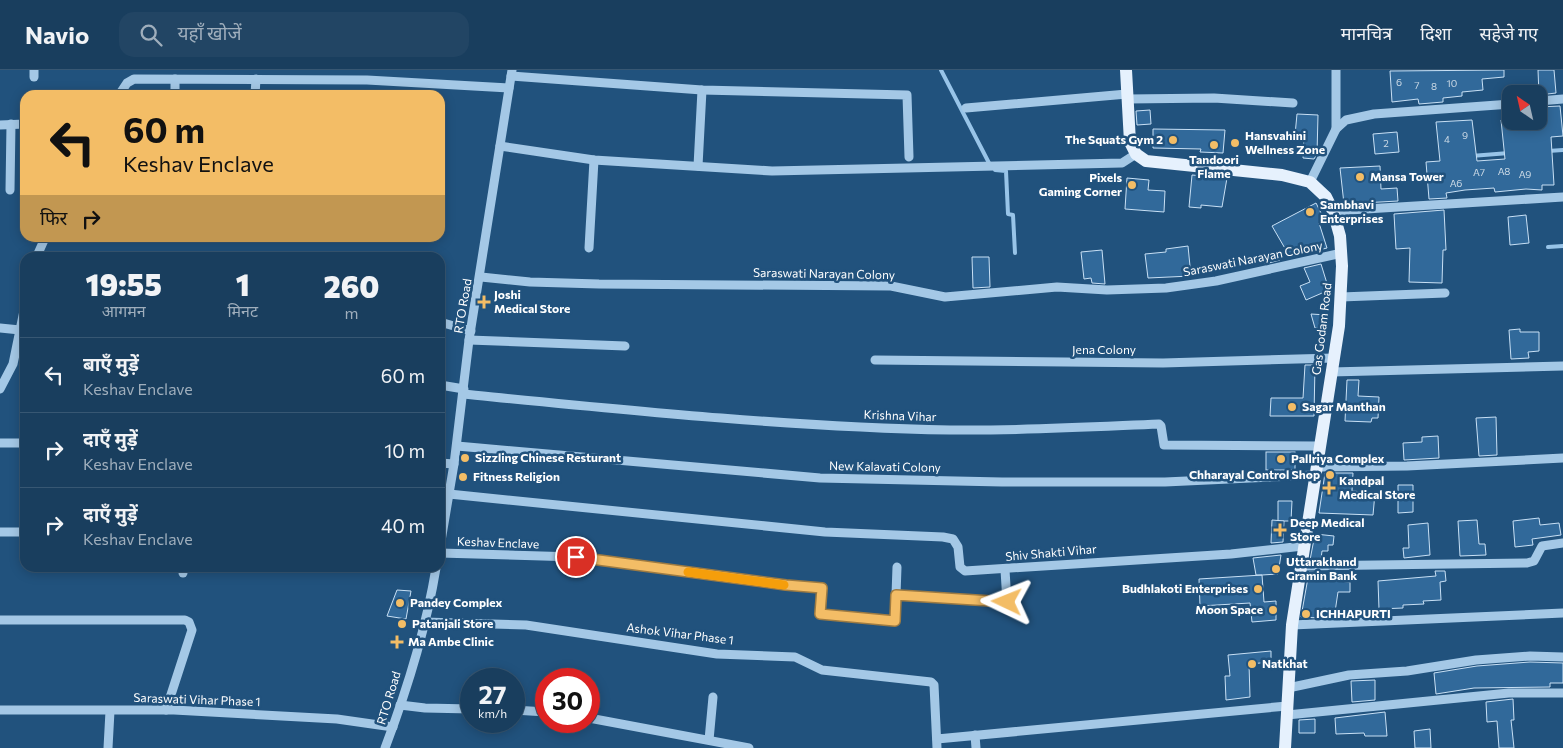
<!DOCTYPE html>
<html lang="hi">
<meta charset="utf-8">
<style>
:root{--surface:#193e5e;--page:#224564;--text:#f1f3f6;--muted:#9faebc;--line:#375773}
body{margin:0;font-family:Commissioner,"Noto Sans Devanagari",sans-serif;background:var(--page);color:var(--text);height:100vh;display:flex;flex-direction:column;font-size:19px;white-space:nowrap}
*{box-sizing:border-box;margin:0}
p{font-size:16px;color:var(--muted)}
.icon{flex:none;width:28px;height:28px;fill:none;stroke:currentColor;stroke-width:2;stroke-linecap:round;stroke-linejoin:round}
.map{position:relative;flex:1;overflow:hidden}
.side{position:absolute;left:20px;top:182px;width:425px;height:320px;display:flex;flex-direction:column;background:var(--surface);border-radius:15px;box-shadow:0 2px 12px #0003,0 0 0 1px var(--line)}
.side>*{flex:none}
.guide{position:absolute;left:20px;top:20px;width:425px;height:152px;border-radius:15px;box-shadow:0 2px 12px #0003,0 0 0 1px var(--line);background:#f3bd66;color:#111;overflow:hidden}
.needle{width:32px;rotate:326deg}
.buttons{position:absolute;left:1502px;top:15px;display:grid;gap:10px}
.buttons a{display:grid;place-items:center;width:45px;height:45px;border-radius:10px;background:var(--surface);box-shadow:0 2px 12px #0003,0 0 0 1px var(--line);font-size:25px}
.speed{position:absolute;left:460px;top:598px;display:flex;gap:10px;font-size:25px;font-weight:700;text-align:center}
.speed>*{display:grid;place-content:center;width:65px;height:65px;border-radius:50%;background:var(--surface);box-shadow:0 2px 12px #0003,0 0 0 1px var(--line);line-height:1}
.speed small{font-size:12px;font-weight:400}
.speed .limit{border:8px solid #d22;background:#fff;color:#111}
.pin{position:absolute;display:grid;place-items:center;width:42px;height:42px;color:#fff;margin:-21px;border:2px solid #fff;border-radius:50%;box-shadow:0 1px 5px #0007}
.me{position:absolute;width:55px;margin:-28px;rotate:272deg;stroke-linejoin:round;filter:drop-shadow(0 0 4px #0008)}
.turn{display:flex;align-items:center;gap:18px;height:105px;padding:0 20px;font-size:22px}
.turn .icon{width:65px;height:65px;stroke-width:2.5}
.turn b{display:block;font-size:35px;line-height:42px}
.then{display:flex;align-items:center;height:48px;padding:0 20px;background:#0003;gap:10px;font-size:19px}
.eta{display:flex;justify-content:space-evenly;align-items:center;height:85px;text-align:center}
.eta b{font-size:30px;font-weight:800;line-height:35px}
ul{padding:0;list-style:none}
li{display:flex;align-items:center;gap:15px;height:75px;padding:0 20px;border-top:1px solid var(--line)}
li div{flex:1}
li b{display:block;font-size:19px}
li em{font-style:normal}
header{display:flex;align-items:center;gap:30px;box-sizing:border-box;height:70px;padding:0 25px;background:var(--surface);border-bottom:1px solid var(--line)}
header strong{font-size:24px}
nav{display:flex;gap:28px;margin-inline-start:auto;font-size:18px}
.search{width:350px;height:45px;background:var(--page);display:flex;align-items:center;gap:12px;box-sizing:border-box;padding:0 18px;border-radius:15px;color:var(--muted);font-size:19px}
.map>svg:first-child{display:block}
</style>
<header>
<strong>Navio</strong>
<div class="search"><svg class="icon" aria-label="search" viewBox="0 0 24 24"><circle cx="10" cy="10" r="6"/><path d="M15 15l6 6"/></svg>यहाँ खोजें</div>
<nav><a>मानचित्र</a><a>दिशा</a><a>सहेजे गए</a></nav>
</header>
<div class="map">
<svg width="1563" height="678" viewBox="0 0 1563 678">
<rect width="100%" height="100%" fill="#21527d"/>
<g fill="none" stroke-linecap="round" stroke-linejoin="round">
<g stroke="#98c4e8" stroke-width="4">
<polyline points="941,0 989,93"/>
<polyline points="1548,81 1563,80"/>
<polyline points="1471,86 1509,83"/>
<polyline points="995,100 1006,101 1008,144 1013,145 1015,183"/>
<polyline points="1548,177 1563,176"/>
</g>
</g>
<g fill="#31699a" stroke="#c8e0f5">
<polygon points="1504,0 1504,7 1482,9 1483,20 1462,22 1462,26 1443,28 1443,32 1419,34 1418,29 1392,32 1390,1"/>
<polygon points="1538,0 1554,0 1556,23 1539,25"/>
<polygon points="1560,36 1563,66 1551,67 1554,115 1542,115 1542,120 1526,119 1495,122 1494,118 1465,120 1446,123 1447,128 1429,129 1426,92 1440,91 1436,52 1472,50 1477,91 1505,89 1501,50 1539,51 1539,37"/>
<polygon points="1150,40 1151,54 1137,55 1136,41"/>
<polygon points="1297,44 1318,45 1317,84 1314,89 1303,88 1304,65 1295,65"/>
<polygon points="1153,59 1225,60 1223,83 1200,82 1201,79 1153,78"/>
<polygon points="1397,62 1399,82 1375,84 1373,64"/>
<polygon points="1380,96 1381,119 1397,118 1398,131 1344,134 1340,98"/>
<polygon points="1192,105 1227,108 1222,137 1201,135 1201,138 1189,137"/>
<polygon points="1127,108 1149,110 1148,120 1165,121 1164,142 1125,139"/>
<polygon points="1316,133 1325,151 1319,153 1327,178 1290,187 1272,156"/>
<polygon points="1444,140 1446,180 1443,180 1442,213 1409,212 1410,178 1396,179 1394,144"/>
<polygon points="1526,145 1529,173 1510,175 1508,147"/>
<polygon points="1188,176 1191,206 1148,208 1145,184 1166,182 1166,179"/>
<polygon points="1102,180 1105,214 1092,213 1091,208 1084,209 1081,182"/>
<polygon points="1277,182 1280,190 1265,194 1262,186"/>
<polygon points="972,187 989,187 990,217 973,218"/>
<polygon points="1321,194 1329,220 1306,230 1300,216 1310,212 1304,198"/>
<polygon points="1311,244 1327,245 1326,259 1315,258"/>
<polygon points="1520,259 1520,262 1539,262 1539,281 1528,282 1529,288 1511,289 1509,260"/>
<polygon points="1305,295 1315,295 1314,346 1270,346 1271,328 1303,328"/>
<polygon points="1347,310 1359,310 1358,326 1379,327 1378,348 1372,348 1371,352 1345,351"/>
<polygon points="1496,347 1497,385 1479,386 1476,348"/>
<polygon points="1438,366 1439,388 1404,390 1403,373 1422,372 1422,367"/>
<rect x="1266" y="382" width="29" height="18"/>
<polygon points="1325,403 1353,403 1352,421 1375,423 1373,445 1319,443"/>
<polygon points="1398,415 1413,415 1413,442 1398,443"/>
<polygon points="1278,431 1292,431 1291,451 1278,451"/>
<polygon points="1539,448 1540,455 1559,453 1561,465 1532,469 1533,475 1515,477 1513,451"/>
<polygon points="1272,450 1284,451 1283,472 1271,473"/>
<polygon points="1477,450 1479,474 1485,474 1486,485 1460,486 1458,451"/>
<polygon points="1428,453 1430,485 1404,488 1403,478 1409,478 1408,455"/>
<polygon points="1315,464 1334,466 1333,475 1328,475 1328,481 1322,481 1321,489 1310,490"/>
<polygon points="1281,485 1278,504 1262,505 1264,532 1276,531 1276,550 1252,552 1250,533 1200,536 1199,509 1262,505 1256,505 1253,488"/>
<polygon points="1435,501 1445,501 1446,511 1440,512 1441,530 1423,531 1424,534 1403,535 1403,538 1379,539 1378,511 1436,506"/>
<polygon points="1309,502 1326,503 1325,510 1350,512 1350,522 1338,522 1335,542 1320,540 1319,548 1301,547"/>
<polygon points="397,520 411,521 406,549 387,546"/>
<polygon points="1271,581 1271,592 1249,594 1250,627 1226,630 1225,606 1230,606 1228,585"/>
<polygon points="1530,592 1563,593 1563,613 1550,613 1550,617 1474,618 1436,624 1434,603 1477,596"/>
<polygon points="1375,610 1375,630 1352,632 1351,611"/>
<polygon points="1513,629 1514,650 1511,650 1514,678 1499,678 1497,651 1487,652 1486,632"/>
<polygon points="1385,642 1387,666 1365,666 1364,663 1336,664 1335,648"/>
<polygon points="1315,649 1315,663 1299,663 1299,650"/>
<polygon points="1430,659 1431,678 1415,678 1414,661"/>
</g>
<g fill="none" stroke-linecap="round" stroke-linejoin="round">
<g stroke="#a4c8e6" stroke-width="9">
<polyline points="34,0 34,7"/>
<polyline points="1336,0 1336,59"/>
<polyline points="511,6 702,20 907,25 909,87"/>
<polyline points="119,25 127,13 134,9 367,10 509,18"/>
<polyline points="175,25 175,9"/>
<polyline points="255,25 256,9"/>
<polyline points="1128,29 1214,28 1293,33"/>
<polyline points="1539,31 1563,29"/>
<polyline points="966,38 1127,24"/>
<polyline points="0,55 25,54"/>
<polyline points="500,76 594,90 772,101 1122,93 1136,84"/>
<polyline points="698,96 702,20"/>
<polyline points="1310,112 1336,59 1346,50 1374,44 1511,34"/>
<polyline points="10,120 11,54"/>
<polyline points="1333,141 1563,127"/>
<polyline points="589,178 594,90"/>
<polyline points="36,188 45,168"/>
<polyline points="481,207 530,212 599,214 891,216 945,227 1057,217 1107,220 1166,218 1216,211 1342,183"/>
<polyline points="1341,227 1445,223"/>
<polyline points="440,252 471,261"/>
<polyline points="0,258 20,260"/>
<polyline points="469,270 625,276"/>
<polyline points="875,290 1163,293 1334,288"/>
<polyline points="1331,302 1563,296"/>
<polyline points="440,315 464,319"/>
<polyline points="0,319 13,294 25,236"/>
<path d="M463,324c162,16 325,33 487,36 70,1 139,-3 209,-6l2,2 3,19 155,1"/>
<polyline points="0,373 25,373"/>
<polyline points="457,376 820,408 1002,412 1165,412 1315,405"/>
<polyline points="440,393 454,394"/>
<polyline points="1316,397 1407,396 1563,388"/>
<polyline points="449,424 825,462 943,467 953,469 958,477 960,497 965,501 1231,484 1303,476"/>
<polyline points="0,462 25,462"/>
<polyline points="440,477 454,394 469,270 512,0"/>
<polyline points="440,483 576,487 786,515 822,518 820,544 895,551 896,525 1007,532 1005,500"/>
<polyline points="1300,496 1527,493 1534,491 1542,476 1563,473"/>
<polyline points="183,498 183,503"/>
<polyline points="896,525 897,497"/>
<polyline points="0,550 185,550 189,552 192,560 166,640"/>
<polyline points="424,552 526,555 717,584 795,587 822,600 931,612 934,615 937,678"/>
<polyline points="1292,555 1563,543"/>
<polyline points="1288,618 1349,605 1407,601 1476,590 1530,586 1563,587"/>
<polyline points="400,635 425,638 471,639"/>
<polyline points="0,640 174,640 337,649 393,657"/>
<polyline points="514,640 546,642"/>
<polyline points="1287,645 1509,623 1563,623"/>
<polyline points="589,648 749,678"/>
<polyline points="975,665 976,678"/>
<polyline points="937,669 1287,636"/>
<polyline points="709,670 713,627"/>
<polyline points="108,678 110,641"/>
<path d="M385,678c22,-58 41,-119 51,-180"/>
</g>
<polyline stroke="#e6f1fd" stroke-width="12" points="1126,0 1130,72 1136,84 1146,91 1282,105 1310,112 1326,127 1333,141 1340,166 1342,196 1339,256 1292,555 1285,678"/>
</g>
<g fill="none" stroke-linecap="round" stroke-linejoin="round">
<defs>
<polyline id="route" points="576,487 786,515 822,518 820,544 895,551 896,525 1007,532"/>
</defs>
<use href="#route" stroke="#9e7b42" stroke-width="12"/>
<use href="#route" stroke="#f3bd66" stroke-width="9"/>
<polyline stroke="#f59e0b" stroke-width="9" points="688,502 784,515"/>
</g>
<g fill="#f3bd66" stroke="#21527d" stroke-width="2">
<circle cx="1173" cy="70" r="5"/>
<circle cx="1235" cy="73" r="5"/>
<circle cx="1214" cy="75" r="5"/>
<circle cx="1360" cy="107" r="5"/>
<circle cx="1132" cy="115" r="5"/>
<circle cx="1310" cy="142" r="5"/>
<path d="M481.5 224.5h5v5h5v5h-5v5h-5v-5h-5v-5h5z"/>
<circle cx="1292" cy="337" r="5"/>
<circle cx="465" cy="388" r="5"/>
<circle cx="1281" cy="389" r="5"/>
<circle cx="1330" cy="405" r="5"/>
<circle cx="463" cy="407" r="5"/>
<path d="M1326.5 410.5h5v5h5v5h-5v5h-5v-5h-5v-5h5z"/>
<path d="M1277.5 452.5h5v5h5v5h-5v5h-5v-5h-5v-5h5z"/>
<circle cx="1276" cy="499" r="5"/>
<circle cx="1258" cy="519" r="5"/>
<circle cx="400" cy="533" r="5"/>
<circle cx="1273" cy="540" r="5"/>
<circle cx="1306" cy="544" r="5"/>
<circle cx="402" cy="554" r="5"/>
<path d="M394.5 564.5h5v5h5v5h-5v5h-5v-5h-5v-5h5z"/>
<circle cx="1252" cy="594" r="5"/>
</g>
<g text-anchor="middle" stroke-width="5" stroke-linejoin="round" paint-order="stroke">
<g font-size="10" fill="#ccdae6">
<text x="1399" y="16">6</text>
<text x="1452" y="17">10</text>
<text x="1417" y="19">7</text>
<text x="1434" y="20">8</text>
<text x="1465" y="69">9</text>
<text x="1447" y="73">4</text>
<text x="1386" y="77">2</text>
<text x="1504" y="105">A8</text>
<text x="1479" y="106">A7</text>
<text x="1525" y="108">A9</text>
<text x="1456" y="117">A6</text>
</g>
<g font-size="12" font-weight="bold" fill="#fff" stroke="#21527d" text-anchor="start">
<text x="1245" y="70">Hansvahini<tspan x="1245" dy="14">Wellness Zone</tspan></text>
<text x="1163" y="74" text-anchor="end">The Squats Gym 2</text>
<text x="1214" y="94" text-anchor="middle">Tandoori<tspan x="1214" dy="14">Flame</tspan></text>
<text x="1370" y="111">Mansa Tower</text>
<text x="1122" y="112" text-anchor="end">Pixels<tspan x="1122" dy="14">Gaming Corner</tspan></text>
<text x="1320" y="139">Sambhavi<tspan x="1320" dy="14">Enterprises</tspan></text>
<text x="494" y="229">Joshi<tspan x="494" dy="14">Medical Store</tspan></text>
<text x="1302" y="341">Sagar Manthan</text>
<text x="475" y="392">Sizzling Chinese Resturant</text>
<text x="1291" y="393">Pallriya Complex</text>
<text x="1320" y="409" text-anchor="end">Chharayal Control Shop</text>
<text x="473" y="411">Fitness Religion</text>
<text x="1339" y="415">Kandpal<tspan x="1339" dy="14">Medical Store</tspan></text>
<text x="1290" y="457">Deep Medical<tspan x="1290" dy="14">Store</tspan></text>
<text x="1286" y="496">Uttarakhand<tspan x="1286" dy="14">Gramin Bank</tspan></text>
<text x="1248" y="523" text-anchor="end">Budhlakoti Enterprises</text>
<text x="410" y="537">Pandey Complex</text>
<text x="1263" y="544" text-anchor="end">Moon Space</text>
<text x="1316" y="548">ICHHAPURTI</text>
<text x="412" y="558">Patanjali Store</text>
<text x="408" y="576">Ma Ambe Clinic</text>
<text x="1262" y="598">Natkhat</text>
</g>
<g font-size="12" fill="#fff" stroke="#21527d">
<text transform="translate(1253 189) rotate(-11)" y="4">Saraswati Narayan Colony</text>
<text transform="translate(824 204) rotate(1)" y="4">Saraswati Narayan Colony</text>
<text transform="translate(463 236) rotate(-80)" y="4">RTO Road</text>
<text transform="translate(1322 259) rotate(-83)" y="4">Gas Godam Road</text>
<text x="1104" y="284">Jena Colony</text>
<text transform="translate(900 346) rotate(2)" y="4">Krishna Vihar</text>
<text transform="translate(885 397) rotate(1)" y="4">New Kalavati Colony</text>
<text transform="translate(498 473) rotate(2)" y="4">Keshav Enclave</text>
<text transform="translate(1051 483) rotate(-5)" y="4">Shiv Shakti Vihar</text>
<text transform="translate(680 564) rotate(7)" y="4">Ashok Vihar Phase 1</text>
<text transform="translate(389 628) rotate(-73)" y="4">RTO Road</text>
<text transform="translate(197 630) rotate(2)" y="4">Saraswati Vihar Phase 1</text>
</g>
</g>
</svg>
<div class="buttons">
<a><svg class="needle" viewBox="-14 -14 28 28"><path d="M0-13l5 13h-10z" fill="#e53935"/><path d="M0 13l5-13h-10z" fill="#9faebc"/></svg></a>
</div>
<div class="speed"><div>27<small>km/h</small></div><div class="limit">30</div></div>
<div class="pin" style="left:576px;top:487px;background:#d93025"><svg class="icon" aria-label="arrive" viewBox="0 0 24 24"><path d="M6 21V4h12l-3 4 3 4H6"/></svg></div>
<svg class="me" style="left:1007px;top:532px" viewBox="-20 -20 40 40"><path d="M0-17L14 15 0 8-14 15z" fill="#f3bd66" stroke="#fff" stroke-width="4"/></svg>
<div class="guide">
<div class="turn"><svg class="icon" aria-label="left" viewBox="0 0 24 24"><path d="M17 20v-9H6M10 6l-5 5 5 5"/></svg><div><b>60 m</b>Keshav Enclave</div></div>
<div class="then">फिर<svg class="icon" aria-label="right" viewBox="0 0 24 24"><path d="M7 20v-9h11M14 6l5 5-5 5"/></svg></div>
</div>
<section class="side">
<div class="eta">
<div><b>19:55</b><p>आगमन</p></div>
<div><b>1</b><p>मिनट</p></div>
<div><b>260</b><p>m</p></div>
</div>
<ul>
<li><svg class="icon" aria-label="left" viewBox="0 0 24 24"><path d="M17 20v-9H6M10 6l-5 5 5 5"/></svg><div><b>बाएँ मुड़ें</b><p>Keshav Enclave</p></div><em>60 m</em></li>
<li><svg class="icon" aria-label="right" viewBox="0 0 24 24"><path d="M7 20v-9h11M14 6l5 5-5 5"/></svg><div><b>दाएँ मुड़ें</b><p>Keshav Enclave</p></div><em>10 m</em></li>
<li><svg class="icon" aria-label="right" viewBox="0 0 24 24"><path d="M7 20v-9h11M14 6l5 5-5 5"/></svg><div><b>दाएँ मुड़ें</b><p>Keshav Enclave</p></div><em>40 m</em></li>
</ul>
</section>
</div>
